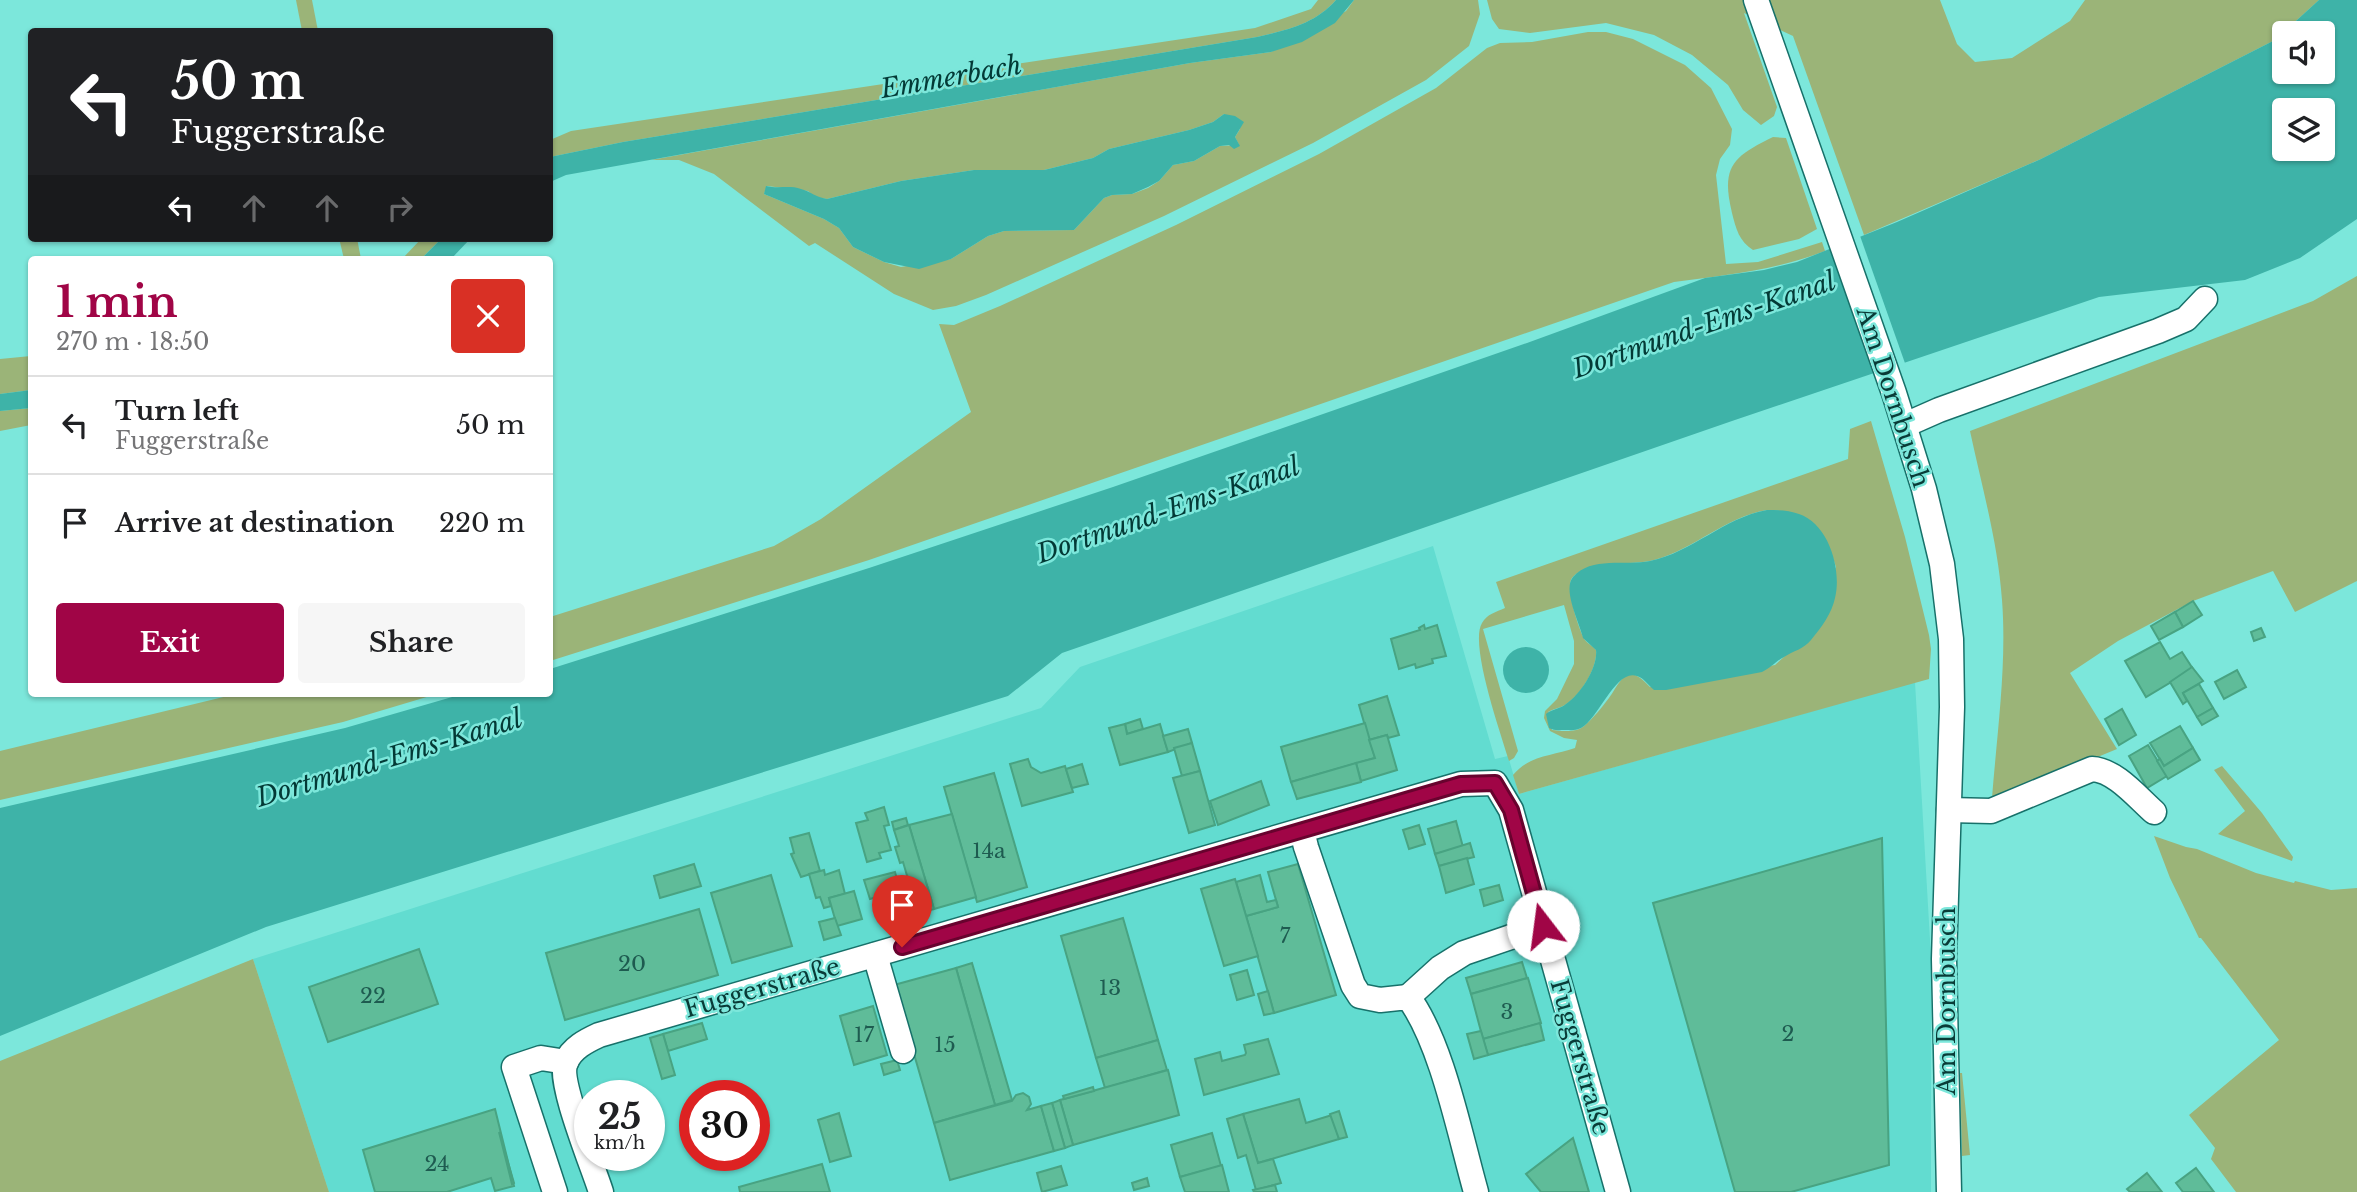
<!DOCTYPE html>
<meta charset="utf-8">
<style>
:root{--surface:#fff;--page:#f6f6f6;--text:#202124;--muted:#757577;--line:#e0e0e0;--accent:#a00546}
body{margin:0;font-family:"Libre Baskerville",serif;background:var(--page);color:var(--text);height:100vh;display:flex;flex-direction:column;font-size:26px;white-space:nowrap}
*{box-sizing:border-box;margin:0}
p{font-size:23px;color:var(--muted)}
.icon{flex:none;width:38px;height:38px;fill:none;stroke:currentColor;stroke-width:2;stroke-linecap:round;stroke-linejoin:round}
.map{position:relative;flex:1;overflow:hidden}
.sheet{position:absolute;left:28px;top:256px;width:525px;height:441px;display:flex;flex-direction:column;background:var(--surface);border-radius:7px;box-shadow:0 2px 5px #0004}
.sheet>*{flex:none}
.guide{position:absolute;left:28px;top:28px;width:525px;height:214px;border-radius:7px;box-shadow:0 2px 5px #0004;background:#202124;color:#fff;overflow:hidden}
.tools{position:absolute;left:2272px;top:21px;display:grid;gap:14px}
.tools a{display:grid;place-items:center;width:63px;height:63px;border-radius:7px;background:var(--surface);box-shadow:0 2px 5px #0004;font-size:35px}
.speed{position:absolute;left:574px;top:1080px;display:flex;gap:14px;font-size:35px;font-weight:700;text-align:center}
.speed>*{display:grid;place-content:center;width:91px;height:91px;border-radius:50%;background:var(--surface);box-shadow:0 2px 5px #0004;line-height:1}
.speed small{font-size:18px;font-weight:400}
.speed .limit{border:10px solid #d22;background:#fff;color:#111}
.pin{position:absolute;display:grid;place-items:center;width:60px;height:60px;color:#fff;margin:-72px -30px;border-radius:50% 50% 50% 0;rotate:-45deg;box-shadow:0 0 7px #0007}
.pin .icon{rotate:45deg}
.me{position:absolute;width:77px;margin:-38px;rotate:345deg;stroke-linejoin:round;filter:drop-shadow(0 0 5px #0008)}
.turn{display:flex;align-items:center;gap:24px;height:147px;padding:0 28px;font-size:32px}
.turn .icon{width:91px;height:91px;stroke-width:2.5}
.turn b{display:block;font-size:49px;line-height:60px}
.lanes{display:flex;align-items:center;height:66px;padding:0 28px;background:#0003;justify-content:center;gap:35px;direction:ltr}
.lanes .off{opacity:.35}
.round{display:grid;place-items:center;flex:none;width:74px;height:74px;border-radius:7px;background:var(--page)}
.summary{display:flex;align-items:center;justify-content:space-between;height:119px;padding:0 28px}
h1{font-size:42px;font-weight:800;line-height:52px;color:var(--accent)}
.primary-button{display:flex;gap:14px;margin-top:auto;padding:14px 28px}
.primary-button a{flex:1;height:80px;border-radius:7px;background:var(--accent);color:#fff;font-size:28px;font-weight:800;line-height:80px;text-align:center}
.primary-button a+a{background:var(--page);color:var(--text)}
ul{padding:0;list-style:none}
li{display:flex;align-items:center;gap:21px;height:98px;padding:0 28px;border-top:2px solid var(--line)}
li div{flex:1}
li b{display:block;font-size:26px}
li em{font-style:normal}
.map>svg:first-child{display:block}
</style>
<div class="map">
<svg width="2357" height="1192" viewBox="0 0 2357 1192">
<rect width="100%" height="100%" fill="#7ce7db"/>
<path fill="#62dcd0" fill-rule="evenodd" d="M1433,546l62,213 13,-3 11,38 396,-112 16,275v235h-1602l-76,-233 788,-251 39,-41zM590,1096h59v59h-59zM695,1096h59v59h-59z"/>
<g fill="#9bb478" fill-rule="evenodd">
<polygon points="296,0 312,0 318,31 302,31"/>
<path d="M1318,0h18c-21,24 -49,30 -79,37l-634,105 -73,15v-17l21,-9 684,-103 56,-19z"/>
<path d="M1354,0h124l2,14 -11,32 -43,34 -113,63 -149,73 -178,79 -30,11 -23,4 -39,-16 -79,-51 -6,3 -95,-72 -35,-14h-28l539,-97 81,-11 75,-41zM1224,114l16,15 -5,8 4,8 -19,1 -26,15 -21,4 -14,16 -11,7 -16,6 -20,1 -8,3 -30,32 -70,1 -16,5 -37,23 -50,8 -17,-5 -31,-15 -14,-19 -15,-9 -60,-25 3,-8 41,5 7,6 12,2 74,-18 73,-11h70l49,-12 16,-9 80,-19 24,-8z"/>
<polygon points="1487,0 1940,0 1957,44 1975,62 2012,58 2070,21 2085,0 2319,0 2275,40 2041,159 1864,235 1793,36 1744,13 1777,107 1774,116 1761,125 1743,110 1728,85 1692,55 1654,35 1606,23 1530,33 1499,29 1492,19"/>
<path d="M1588,32h18l27,7 52,26 26,23 21,41 -2,16 -10,14 -4,16 10,89 32,-2 64,-20 3,9c-48,19 -99,24 -151,31l-805,278 -319,101v-44l224,-71 47,-27 150,-107 -32,-88 15,1 46,-19 176,-81 143,-71 117,-66 51,-40 13,-5 32,-1z"/>
<path d="M1773,137l13,1 31,91 -18,10 -46,11c-14,-9 -17,-21 -21,-37 -11,-46 0,-56 41,-76z"/>
<polygon points="339,238 357,238 361,259 344,259"/>
<polygon points="422,238 442,238 421,259 402,259"/>
<path d="M2357,276v305l-62,31 -22,-41 -80,30 -75,40 -48,32 47,76 -121,50 -4,-1c5,-65 15,-133 10,-198 -4,-57 -20,-113 -32,-169l343,-130z"/>
<polygon points="31,356 31,390 0,394 0,359"/>
<polygon points="31,408 31,425 0,431 0,411"/>
<path d="M1871,421l34,116 24,98 2,14 -2,30 -410,115 -6,-19c16,-20 40,-19 62,-27l2,-8 -13,-2 -14,-7 -6,-13 1,-7 12,-12 17,-35v-23l-10,-36 -81,24 35,122 -4,7 -5,3c-8,-27 -40,-117 -27,-138 5,-9 14,-11 23,-15l-9,-26 352,-123 2,-30zM1767,510c43,1 57,17 69,57l-50,88 -11,10 -125,22c-19,-20 -25,-15 -37,5 -5,8 -25,34 -34,37 -6,3 -20,2 -27,1l-4,-18c5,-3 12,-4 17,-7 15,-9 33,-37 31,-55 -3,-4 -8,-6 -11,-10 -6,-9 -20,-53 -13,-62 15,-19 60,-12 82,-18 41,-11 71,-43 113,-50z"/>
<polygon points="240,693 440,693 343,722 0,800 0,751"/>
<polygon points="2222,766 2262,813 2293,857 2292,861 2218,834 2245,811 2214,770"/>
<polygon points="2154,836 2186,847 2197,849 2256,873 2294,883 2295,881 2331,890 2357,888 2357,1192 2236,1192 2211,1159 2215,1148 2189,1115 2279,1040 2201,938 2199,938 2170,878"/>
<polygon points="253,959 329,1192 0,1192 0,1061"/>
<polygon points="1960,1073 1962,1073 1970,1155 1962,1156"/>
</g>
<g fill="#3eb3a8" fill-rule="evenodd">
<path d="M1336,0h18l-19,23 -33,19 -31,10 -81,11 -624,112 -16,7v-25l73,-15 634,-105c30,-7 58,-13 79,-37z"/>
<path d="M2319,0h38v219l-57,39 -55,22 -146,17 -367,124 -670,232 -54,43 -742,231 -266,109v-228l345,-80 121,-35h84v-24l319,-101 244,-81 414,-144 178,-65 59,-8 33,-8 100,-40 144,-63 234,-119zM2284,33h38v39h-38zM2284,110h38v39h-38z"/>
<path d="M1224,114l11,2 9,6 -9,15 5,9 -6,3 -5,-4 -9,1 -26,15 -21,4 -14,16 -11,6 -16,7 -20,1 -8,3 -30,32 -70,1 -16,5 -37,23 -32,10 -35,-7 -31,-15 -14,-19 -15,-9 -60,-25 2,-8c12,3 24,-1 35,3 11,3 14,8 26,10l74,-18 73,-11h70l49,-12 16,-9 80,-19 24,-8z"/>
<polygon points="442,238 471,238 451,259 421,259"/>
<polygon points="31,390 31,408 0,411 0,394"/>
<path d="M1767,510c11,0 22,0 32,4 30,10 43,56 36,84 -3,15 -14,30 -24,42 -7,9 -18,11 -27,17 -8,4 -13,11 -22,15l-96,18h-12c-6,-5 -10,-12 -17,-14 -21,-8 -38,42 -56,52 -6,3 -11,2 -16,2 -7,0 -10,1 -16,-2l-3,-14c6,-5 14,-5 20,-10 15,-10 32,-37 30,-54l-13,-12c-3,-14 -21,-48 -10,-61 18,-21 53,-11 77,-16 43,-9 73,-43 117,-51z"/>
<circle cx="1526" cy="670" r="23"/>
</g>
<polygon fill="#7ce7db" points="1859,233 1906,366 1876,376 1829,245"/>
<g fill="#5fbc99" stroke="#48a382" stroke-width="2">
<polygon points="2193,601 2202,615 2183,627 2175,612"/>
<polygon points="2175,612 2183,627 2159,640 2151,626"/>
<polygon points="1424,625 1425,629 1437,625 1446,656 1432,659 1433,663 1416,668 1415,664 1399,669 1391,639 1420,630 1419,628"/>
<polygon points="2261,628 2265,637 2254,641 2251,632"/>
<polygon points="2160,642 2170,659 2182,652 2193,669 2146,697 2125,661"/>
<polygon points="2192,667 2203,681 2183,693 2187,701 2183,704 2170,682"/>
<polygon points="2237,670 2246,687 2224,699 2215,682"/>
<polygon points="2199,684 2213,708 2197,717 2183,693"/>
<polygon points="1387,696 1399,735 1388,738 1387,735 1369,740 1359,705"/>
<polygon points="2213,708 2218,716 2202,725 2197,717"/>
<polygon points="2122,709 2136,735 2119,745 2105,719"/>
<polygon points="1140,719 1143,729 1127,734 1125,724"/>
<polygon points="1365,723 1375,758 1291,782 1281,747"/>
<polygon points="1125,724 1127,734 1160,724 1168,752 1120,765 1109,728"/>
<polygon points="2180,726 2193,748 2164,766 2150,743"/>
<polygon points="1188,729 1192,743 1168,752 1163,736"/>
<polygon points="1387,735 1397,770 1361,781 1356,763 1375,758 1369,740"/>
<polygon points="1192,743 1200,771 1182,776 1174,748"/>
<polygon points="2148,745 2167,776 2147,788 2129,756"/>
<polygon points="2193,748 2200,760 2168,779 2157,761 2160,759 2164,766"/>
<polygon points="1028,759 1031,767 1041,773 1065,766 1073,792 1022,806 1010,764"/>
<polygon points="1356,763 1361,782 1297,799 1291,782"/>
<polygon points="1082,764 1088,784 1072,788 1066,769"/>
<polygon points="1200,771 1215,825 1189,833 1173,778"/>
<polygon points="994,773 1027,887 977,902 944,787"/>
<polygon points="1261,781 1269,805 1218,825 1210,801"/>
<polygon points="884,807 889,825 884,826 891,850 879,853 881,858 867,862 856,823 868,820 865,813"/>
<polygon points="952,814 976,897 934,909 909,825"/>
<polygon points="906,818 908,825 894,830 892,822"/>
<polygon points="1456,821 1463,847 1435,854 1428,829"/>
<polygon points="909,825 934,909 918,913 903,862 900,863 895,847 899,846 894,830"/>
<polygon points="1419,825 1425,844 1409,849 1403,830"/>
<polygon points="809,833 820,871 801,877 791,854 794,853 790,838"/>
<polygon points="1882,838 1889,1165 1791,1192 1735,1192 1653,903"/>
<polygon points="1470,843 1474,857 1439,866 1435,854"/>
<polygon points="1467,858 1474,884 1446,893 1439,866"/>
<polygon points="694,864 701,886 660,898 654,876"/>
<polygon points="1298,864 1336,995 1274,1013 1246,916 1278,907 1268,872"/>
<polygon points="824,870 825,875 839,870 845,894 829,898 831,906 824,908 820,897 816,898 809,874"/>
<polygon points="895,872 900,890 870,899 864,880"/>
<polygon points="771,875 792,946 732,963 711,893"/>
<polygon points="1260,875 1267,902 1276,900 1278,907 1246,916 1236,882"/>
<polygon points="1235,879 1258,956 1224,966 1201,889"/>
<polygon points="1499,885 1503,900 1484,906 1480,890"/>
<polygon points="854,891 862,919 837,926 829,898"/>
<polygon points="699,909 718,975 565,1020 546,953"/>
<polygon points="835,918 841,935 824,940 819,922"/>
<polygon points="1123,918 1158,1040 1096,1058 1061,936"/>
<polygon points="419,949 438,1004 328,1042 309,987"/>
<polygon points="1522,962 1527,978 1471,994 1466,978"/>
<polygon points="972,963 1012,1100 995,1105 956,968"/>
<polygon points="956,968 995,1105 934,1123 894,985"/>
<polygon points="1247,970 1254,995 1237,1000 1230,975"/>
<polygon points="1528,978 1541,1023 1483,1039 1471,994"/>
<polygon points="1268,991 1274,1013 1264,1015 1258,994"/>
<polygon points="873,1006 887,1055 854,1065 840,1016"/>
<polygon points="702,1023 707,1039 668,1051 663,1034"/>
<polygon points="1540,1023 1544,1040 1488,1055 1483,1039"/>
<polygon points="1481,1031 1488,1055 1474,1059 1467,1034"/>
<polygon points="663,1034 675,1075 662,1079 650,1038"/>
<polygon points="1268,1039 1279,1074 1204,1095 1195,1059 1220,1052 1222,1061 1245,1055 1246,1053 1244,1045"/>
<polygon points="1158,1040 1167,1070 1105,1088 1096,1058"/>
<polygon points="897,1060 900,1070 884,1075 881,1064"/>
<polygon points="1168,1070 1179,1115 1073,1145 1060,1100"/>
<polygon points="1093,1087 1094,1091 1064,1099 1063,1096"/>
<polygon points="1023,1093 1029,1097 1031,1104 1027,1110 1041,1106 1054,1151 950,1180 934,1123 1012,1101 1016,1095"/>
<polygon points="1299,1099 1306,1123 1332,1115 1339,1139 1258,1163 1243,1114"/>
<polygon points="1060,1100 1073,1145 1065,1148 1052,1103"/>
<polygon points="1052,1103 1065,1148 1054,1151 1041,1106"/>
<polygon points="495,1109 514,1186 495,1191 491,1178 447,1192 375,1192 363,1150"/>
<polygon points="1339,1111 1347,1137 1339,1139 1330,1114"/>
<polygon points="839,1113 851,1156 830,1162 818,1120"/>
<polygon points="1243,1114 1258,1163 1273,1159 1281,1183 1256,1190 1246,1155 1238,1158 1227,1119"/>
<polygon points="499,1132 514,1183 512,1184"/>
<polygon points="1212,1133 1221,1166 1180,1177 1171,1145"/>
<polygon points="1573,1138 1589,1192 1541,1192 1526,1174"/>
<polygon points="822,1164 830,1192 740,1192 739,1187"/>
<polygon points="1222,1165 1229,1192 1185,1192 1180,1177"/>
<polygon points="1061,1166 1067,1185 1042,1192 1037,1173"/>
<polygon points="2196,1168 2214,1192 2183,1192 2176,1183"/>
<polygon points="2147,1173 2162,1192 2130,1192 2127,1189"/>
<polygon points="1147,1178 1149,1186 1134,1190 1132,1183"/>
<polygon points="1275,1185 1277,1192 1254,1192 1253,1190"/>
</g>
<g fill="none" stroke-linecap="round" stroke-linejoin="round">
<defs>
<g id="minor">
<polyline points="1756,0 1894,393 1924,489 1942,564 1951,639 1952,707 1944,959 1949,1192"/>
<polyline points="1905,425 1939,410 2158,331 2186,319 2205,299"/>
<path d="M1949,810l42,1 101,-42c23,1 45,28 62,43"/>
<path d="M1302,831l4,16 47,138 7,11 20,4 28,-3c34,45 52,139 68,195"/>
<polyline points="875,955 903,1051"/>
<polyline points="1408,997 1440,968 1464,953 1543,926"/>
<polyline points="555,1192 514,1067 541,1058 566,1062"/>
<path d="M601,1192c-7,-23 -44,-112 -35,-130 6,-14 20,-21 33,-27l862,-251 34,-1 16,27 107,382"/>
</g>
</defs>
<use href="#minor" stroke="#17716a" stroke-width="27"/>
<use href="#minor" stroke="#fff" stroke-width="24"/>
</g>
<g fill="none" stroke-linecap="round" stroke-linejoin="round">
<defs>
<polyline id="route" points="902,947 1461,784 1495,783 1511,810 1543,926"/>
</defs>
<use href="#route" stroke="#68032e" stroke-width="18"/>
<use href="#route" stroke="#a00546" stroke-width="12"/>
</g>
<g text-anchor="middle" stroke-width="5" stroke-linejoin="round" paint-order="stroke">
<g font-size="21" fill="#1e5b50">
<text x="989" y="858">14a</text>
<text x="1285" y="943">7</text>
<text x="632" y="971">20</text>
<text x="1110" y="995">13</text>
<text x="373" y="1003">22</text>
<text x="1507" y="1019">3</text>
<text x="1788" y="1041">2</text>
<text x="864" y="1042">17</text>
<text x="945" y="1052">15</text>
<text x="437" y="1171">24</text>
</g>
<g font-size="24" fill="#093b37" stroke="#7ce7db">
<text transform="translate(1893 397) rotate(72)" y="8">Am Dornbusch</text>
<text transform="translate(762 988) rotate(-16)" y="8">Fuggerstraße</text>
<text transform="translate(1947 1001) rotate(-90)" y="8">Am Dornbusch</text>
<text transform="translate(1580 1057) rotate(74)" y="8">Fuggerstraße</text>
</g>
<g font-size="26" font-style="italic" fill="#033a36" stroke="#7ce7db">
<text transform="translate(951 77) rotate(-10)" y="9">Emmerbach</text>
<text transform="translate(1704 325) rotate(-19)" y="9">Dortmund-Ems-Kanal</text>
<text transform="translate(1168 510) rotate(-19)" y="9">Dortmund-Ems-Kanal</text>
<text transform="translate(389 758) rotate(-17)" y="9">Dortmund-Ems-Kanal</text>
</g>
</g>
</svg>
<div class="tools">
<a><svg class="icon" aria-label="sound" viewBox="0 0 24 24"><path d="M4 9h4l5-4v14l-5-4H4zM17 9q2 3 0 6"/></svg></a>
<a><svg class="icon" aria-label="layers" viewBox="0 0 24 24"><path d="M12 4l9 5-9 5-9-5zM3 14l9 5 9-5"/></svg></a>
</div>
<div class="speed"><div>25<small>km/h</small></div><div class="limit">30</div></div>
<div class="pin" style="left:902px;top:947px;background:#d93025"><svg class="icon" aria-label="arrive" viewBox="0 0 24 24"><path d="M6 21V4h12l-3 4 3 4H6"/></svg></div>
<svg class="me" style="left:1543px;top:926px" viewBox="-20 -20 40 40"><circle r="19" fill="#fff"/><path d="M0-13L10 11 0 6-10 11z" fill="#a00546"/></svg>
<div class="guide">
<div class="turn"><svg class="icon" aria-label="left" viewBox="0 0 24 24"><path d="M17 20v-9H6M10 6l-5 5 5 5"/></svg><div><b>50 m</b>Fuggerstraße</div></div>
<div class="lanes"><svg class="icon" aria-label="left" viewBox="0 0 24 24"><path d="M17 20v-9H6M10 6l-5 5 5 5"/></svg><svg class="icon off" aria-label="ahead" viewBox="0 0 24 24"><path d="M12 20V5M6 11l6-6 6 6"/></svg><svg class="icon off" aria-label="ahead" viewBox="0 0 24 24"><path d="M12 20V5M6 11l6-6 6 6"/></svg><svg class="icon off" aria-label="right" viewBox="0 0 24 24"><path d="M7 20v-9h11M14 6l5 5-5 5"/></svg></div>
</div>
<section class="sheet">
<div class="summary"><div><h1>1 min</h1><p>270 m · 18:50</p></div><a class="round" style="background:#d93025;color:#fff"><svg class="icon" aria-label="close" viewBox="0 0 24 24"><path d="M6 6l12 12M18 6L6 18"/></svg></a></div>
<ul>
<li><svg class="icon" aria-label="left" viewBox="0 0 24 24"><path d="M17 20v-9H6M10 6l-5 5 5 5"/></svg><div><b>Turn left</b><p>Fuggerstraße</p></div><em>50 m</em></li>
<li><svg class="icon" aria-label="arrive" viewBox="0 0 24 24"><path d="M6 21V4h12l-3 4 3 4H6"/></svg><div><b>Arrive at destination</b></div><em>220 m</em></li>
</ul>
<div class="primary-button"><a>Exit</a><a>Share</a></div>
</section>
</div>
